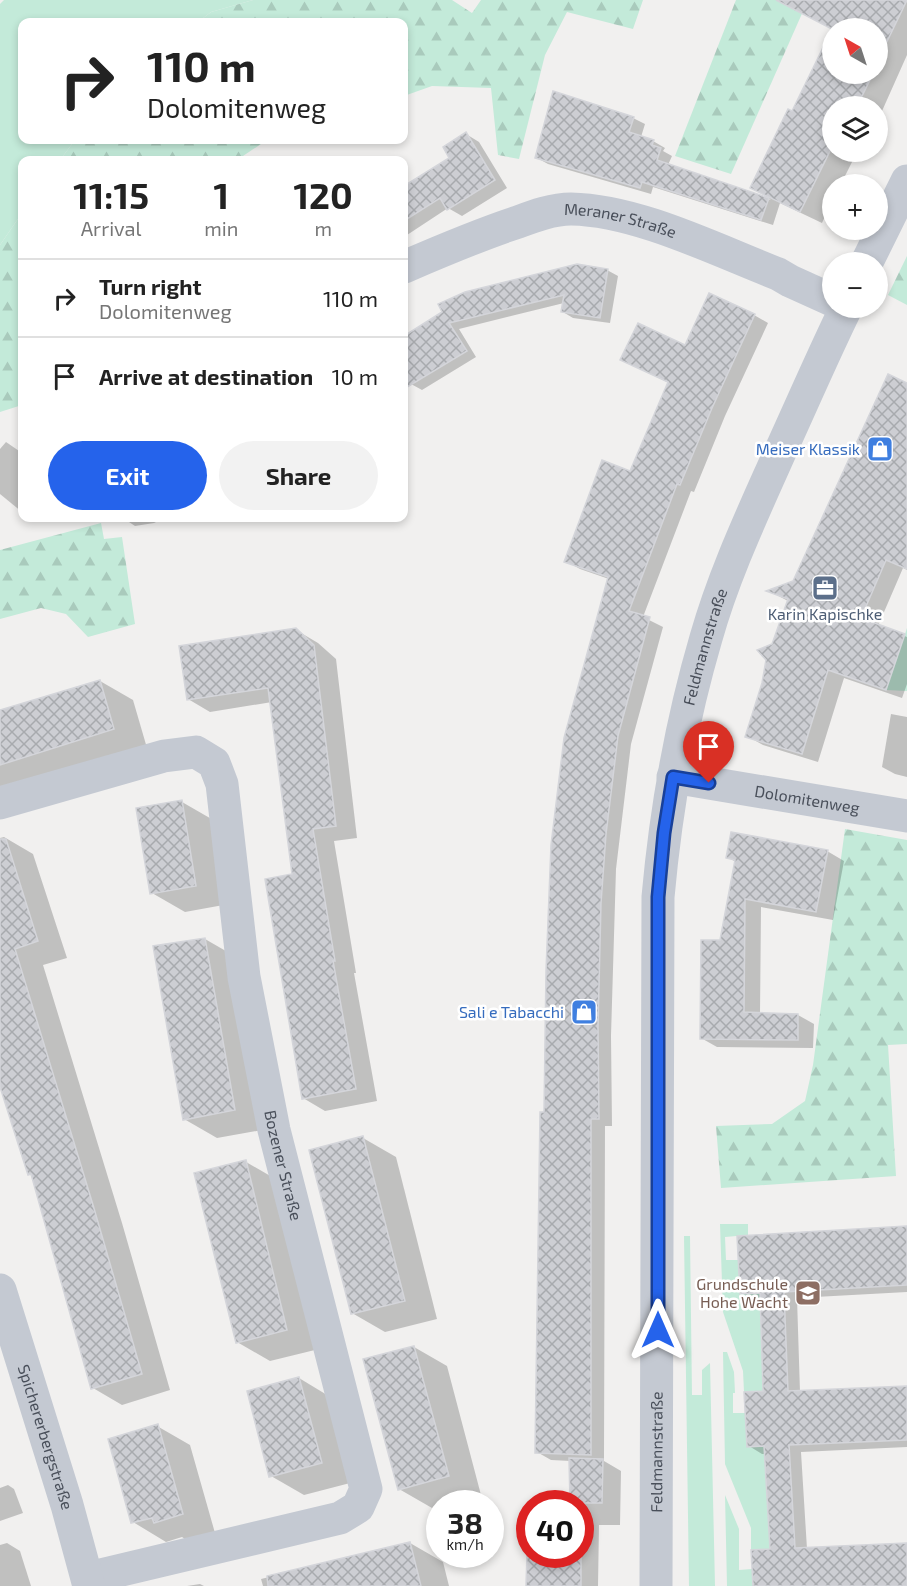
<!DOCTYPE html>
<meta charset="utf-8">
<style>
:root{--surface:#fff;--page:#f2f2f2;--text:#222;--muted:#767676;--line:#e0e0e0;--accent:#2563eb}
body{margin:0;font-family:"Exo 2",sans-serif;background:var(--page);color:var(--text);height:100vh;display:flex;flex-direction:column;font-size:22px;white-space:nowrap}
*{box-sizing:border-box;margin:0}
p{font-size:20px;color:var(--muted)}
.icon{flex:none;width:33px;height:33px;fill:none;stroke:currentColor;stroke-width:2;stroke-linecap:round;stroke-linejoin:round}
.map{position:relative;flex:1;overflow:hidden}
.side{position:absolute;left:18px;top:156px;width:390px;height:366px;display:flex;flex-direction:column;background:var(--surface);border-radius:12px;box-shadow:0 3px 9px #0003}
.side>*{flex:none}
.banner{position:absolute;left:18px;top:18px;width:390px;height:126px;border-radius:12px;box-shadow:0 3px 9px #0003;background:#fff;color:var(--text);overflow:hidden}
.needle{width:39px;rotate:321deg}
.controls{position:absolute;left:822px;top:18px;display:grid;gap:12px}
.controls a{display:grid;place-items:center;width:66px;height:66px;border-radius:50%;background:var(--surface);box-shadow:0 3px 9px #0003;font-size:30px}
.speed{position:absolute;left:426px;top:1490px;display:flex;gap:12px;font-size:30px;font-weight:700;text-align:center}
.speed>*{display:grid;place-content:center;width:78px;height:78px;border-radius:50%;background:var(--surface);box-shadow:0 3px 9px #0003;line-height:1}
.speed small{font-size:15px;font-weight:400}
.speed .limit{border:9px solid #d22;background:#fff;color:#111}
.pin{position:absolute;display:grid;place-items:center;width:51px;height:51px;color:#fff;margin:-62px -26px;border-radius:50% 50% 50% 0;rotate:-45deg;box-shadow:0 0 6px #0007}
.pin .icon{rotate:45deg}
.me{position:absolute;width:66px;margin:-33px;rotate:0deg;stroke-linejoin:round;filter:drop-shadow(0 0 4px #0008)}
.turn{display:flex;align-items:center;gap:21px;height:126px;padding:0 30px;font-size:27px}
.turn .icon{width:78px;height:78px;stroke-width:2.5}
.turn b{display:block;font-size:42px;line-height:51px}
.eta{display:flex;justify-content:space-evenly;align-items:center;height:102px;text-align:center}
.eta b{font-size:36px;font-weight:700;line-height:42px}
.primary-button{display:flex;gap:12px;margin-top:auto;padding:12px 30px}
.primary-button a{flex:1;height:69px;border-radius:36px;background:var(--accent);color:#fff;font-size:24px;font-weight:700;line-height:69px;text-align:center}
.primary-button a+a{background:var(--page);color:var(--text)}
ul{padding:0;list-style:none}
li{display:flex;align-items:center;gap:18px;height:78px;padding:0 30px;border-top:2px solid var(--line)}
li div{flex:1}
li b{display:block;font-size:22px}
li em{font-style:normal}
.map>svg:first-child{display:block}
</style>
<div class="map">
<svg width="907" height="1586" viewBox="0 0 907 1586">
<defs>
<pattern id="forest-firs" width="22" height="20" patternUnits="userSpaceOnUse" patternTransform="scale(1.5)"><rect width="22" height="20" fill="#c3ead9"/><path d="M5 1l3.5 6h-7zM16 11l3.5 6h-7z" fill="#a9cabc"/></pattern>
<pattern id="building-cross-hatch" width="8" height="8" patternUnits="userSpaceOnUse" patternTransform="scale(1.5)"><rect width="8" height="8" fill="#cdced3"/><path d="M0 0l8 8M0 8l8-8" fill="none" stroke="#a8aaae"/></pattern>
</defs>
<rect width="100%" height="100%" fill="#f1f0ef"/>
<g fill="#c3ead9">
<polygon points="4,0 253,0 211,12 198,22 22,22 22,140 75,140 60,160 22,160 22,213 0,245 0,4"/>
<polygon points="907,628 907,691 886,690 905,634"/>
<polygon points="720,1224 748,1224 748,1235 725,1237 726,1260 738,1260 740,1294 760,1293 763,1391 744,1392 743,1371 723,1312"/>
<polygon points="684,1236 690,1236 692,1395 702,1395 702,1370 710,1363 715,1586 689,1586"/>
<polygon points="723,1352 727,1352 734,1372 735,1393 733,1393 733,1413 745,1413 747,1447 764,1446 770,1549 751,1550 751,1528 725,1464"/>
<polygon points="725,1495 739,1529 739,1570 752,1569 753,1586 727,1586"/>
</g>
<g fill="url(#forest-firs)">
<polygon points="253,0 452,0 472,13 481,0 643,0 633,29 567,12 545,55 519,159 498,155 491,88 432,86 404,96 404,22 198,22 211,12"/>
<polygon points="736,0 808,0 731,174 675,156"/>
<polygon points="75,140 267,140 237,160 60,160"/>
<polygon points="22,213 22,405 0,412 0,245"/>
<polygon points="907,256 907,305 888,295"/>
<polygon points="101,523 104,539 122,537 135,624 88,637 66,614 41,608 0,619 0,550"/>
<polygon points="845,829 907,840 907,1044 888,1045 896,1176 721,1188 716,1126 772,1124 805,1101 813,1065"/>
</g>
<g fill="#0003">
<polygon points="810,0 907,0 907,55 878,120 878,106 832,106 832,152 857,152 841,184 832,184 832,201 822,223 780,203 773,225 653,187 651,194 548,164 537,158 633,118 645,124 641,137 653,141 665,148 663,151 672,156 668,165 771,200 752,187 793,113 832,31 832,74 878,74 878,28 832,29 824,24"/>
<polygon points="466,134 479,142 507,188 462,216 448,208 404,237 404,188 451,158"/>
<polygon points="607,270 618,276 610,323 573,318 563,312 564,303 459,329 476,357 422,390 411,384 404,372 404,338 445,313"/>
<polygon points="754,315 768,323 725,416 694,492 691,491 643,617 663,627 631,744 616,869 611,1036 612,1126 605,1126 604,1461 621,1471 620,1525 599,1525 598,1586 528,1586 530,1512 530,1554 580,1554 580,1503 572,1503 571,1461 551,1460 537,1452 545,1114 609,579 580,569 566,561 630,472 669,383 622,360 686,347"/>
<polygon points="907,384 907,570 903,568 878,626 907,637 907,684 902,698 844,678 818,762 763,745 747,736 788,601 769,591 794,582"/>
<polygon points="6,442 22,453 22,512 0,494 0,449"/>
<polygon points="123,518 164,518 154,523 135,526"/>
<polygon points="296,630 318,643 336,659 357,838 334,841 356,973 354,973 377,1101 325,1111 303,1098 294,875 272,702 210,712 188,699"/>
<polygon points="100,681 133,700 147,748 0,793 0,711"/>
<polygon points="891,714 907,717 907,777 895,774 882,767"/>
<polygon points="182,802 215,821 229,904 185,912 152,893"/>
<polygon points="4,837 33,854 67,958 43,965 122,1223 170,1390 122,1405 93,1388 33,1176 29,1174 0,1080 0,838"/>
<polygon points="827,851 844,861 833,920 761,907 760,1014 798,1015 814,1024 813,1048 717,1047 701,1038 736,862 727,857"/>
<polygon points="205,939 238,958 268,1129 217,1138 184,1119"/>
<polygon points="363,1138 396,1157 437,1319 385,1332 352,1313"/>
<polygon points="246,1162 279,1181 319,1349 270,1361 237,1342"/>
<polygon points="907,1228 907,1292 797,1298 800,1392 907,1387 907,1447 801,1452 807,1549 907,1544 907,1586 754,1586 772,1551 766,1454 762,1454 749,1446 765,1392 761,1300 755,1301 742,1293"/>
<polygon points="414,1347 447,1366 481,1495 450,1503 440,1503 440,1506 432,1508 399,1489"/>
<polygon points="299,1378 332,1398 354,1482 304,1495 271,1476"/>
<polygon points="157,1426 190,1445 215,1533 188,1541 182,1537 166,1542 133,1522"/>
<polygon points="8,1485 14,1489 23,1513 0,1521 0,1488"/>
<polygon points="7,1543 20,1551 31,1586 0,1586 0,1545"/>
<polygon points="410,1543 443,1562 449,1586 263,1586 261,1579"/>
<polygon points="200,1584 204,1586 187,1586"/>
</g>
<g fill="url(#building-cross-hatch)" stroke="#d4d5da" stroke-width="1.5">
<polygon points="776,0 907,0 880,56 881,57 878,65 878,28 832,28 832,74 873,74 857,106 832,106 832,147 800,212 750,188 788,109 792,111 832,29"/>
<polygon points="553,91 634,117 629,132 654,140 652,145 661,148 657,160 769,198 761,220 642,182 640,188 535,158"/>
<polygon points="466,132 495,180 447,210 440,198 404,221 404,186 449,158 443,147"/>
<polygon points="577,264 608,269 600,318 561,312 564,295 449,323 467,351 404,389 404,336 442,312 438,304 465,292"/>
<polygon points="709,293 755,314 712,408 680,485 677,484 629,611 650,617 618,736 606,834 601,903 598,1027 599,1119 591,1119 591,1455 535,1453 540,1112 544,1112 546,971 551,845 564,738 608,577 564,562 602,460 630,471 668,382 620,360 638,323 685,345"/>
<polygon points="888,374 907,383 907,569 886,560 861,618 905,634 886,690 828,670 802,754 745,737 762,683 766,660 757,650 772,644 788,599 766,591 793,581"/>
<polygon points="296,628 314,645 336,826 313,829 335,961 333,961 356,1089 302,1099 265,879 292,874 268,688 187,700 179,646"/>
<polygon points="100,680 114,729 0,765 0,710"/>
<polygon points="182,800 196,886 150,894 136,808"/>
<polygon points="731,832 828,850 816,912 745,899 744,1012 798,1014 798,1040 700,1039 701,940 720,940 735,860 726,858"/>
<polygon points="0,839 6,839 38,941 15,949 93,1205 142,1374 91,1389 31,1174 28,1175 0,1087"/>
<polygon points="205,938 235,1110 183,1120 153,946"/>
<polygon points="363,1136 405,1301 351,1314 309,1150"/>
<polygon points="246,1160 287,1330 236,1343 194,1173"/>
<polygon points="907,1226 907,1285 784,1292 788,1391 907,1386 907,1440 789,1445 795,1548 907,1543 907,1586 753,1586 751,1550 770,1549 764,1446 747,1447 744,1392 763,1391 760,1293 740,1294 737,1236"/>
<polygon points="414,1346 449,1476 398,1490 363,1359"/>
<polygon points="299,1377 322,1463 269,1477 247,1391"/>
<polygon points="158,1424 183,1514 154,1523 152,1518 131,1523 108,1439"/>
<polygon points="569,1458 603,1459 602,1503 570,1503"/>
<polygon points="410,1542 421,1586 268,1586 267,1576"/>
<polygon points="527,1554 581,1554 581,1586 526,1586"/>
</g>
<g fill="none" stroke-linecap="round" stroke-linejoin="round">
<g stroke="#c4c9d2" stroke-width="33">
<polyline points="867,262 907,181"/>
<path id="s1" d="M404,267c37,-16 74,-32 114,-45 16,-6 35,-13 53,-13 66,1 145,41 207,65l12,7 42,19"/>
<path id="s2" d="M673,777l234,39"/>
<path id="s3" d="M0,803l164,-47 32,-4 18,11 8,21 22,193 30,153 92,359 -8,18 -18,11 -252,60"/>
<path id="s4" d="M0,1290l67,215 22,81"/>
<path id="s5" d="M656,1586l2,-689c8,-89 23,-174 48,-259 18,-64 47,-125 74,-186 22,-48 43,-97 66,-144"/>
</g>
</g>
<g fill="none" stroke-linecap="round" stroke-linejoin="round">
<defs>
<polyline id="route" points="658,1330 658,897 664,833 673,777 709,783"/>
</defs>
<use href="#route" stroke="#184099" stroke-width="15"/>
<use href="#route" stroke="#2563eb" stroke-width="10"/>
</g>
<defs>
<symbol id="shop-square" viewBox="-11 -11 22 22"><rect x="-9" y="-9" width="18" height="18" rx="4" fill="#3f7fe0" stroke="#fff"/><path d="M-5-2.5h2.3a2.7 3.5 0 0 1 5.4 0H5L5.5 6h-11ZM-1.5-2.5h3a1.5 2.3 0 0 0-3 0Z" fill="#fff"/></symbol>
<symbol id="office-square" viewBox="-11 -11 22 22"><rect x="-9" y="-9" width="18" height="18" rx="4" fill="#5c6f8a" stroke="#fff"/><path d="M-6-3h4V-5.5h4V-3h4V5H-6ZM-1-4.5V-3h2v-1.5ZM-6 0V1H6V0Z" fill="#fff"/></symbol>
<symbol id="school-square" viewBox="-11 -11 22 22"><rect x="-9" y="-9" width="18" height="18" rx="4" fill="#8d6e63" stroke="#fff"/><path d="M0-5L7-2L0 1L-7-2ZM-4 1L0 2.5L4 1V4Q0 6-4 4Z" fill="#fff"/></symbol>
</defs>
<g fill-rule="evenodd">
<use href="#shop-square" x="865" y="434" width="30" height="30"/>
<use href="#office-square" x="810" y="573" width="30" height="30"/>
<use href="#shop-square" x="569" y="997" width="30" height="30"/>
<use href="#school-square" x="793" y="1278" width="30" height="30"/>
</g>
<g text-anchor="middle" stroke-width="5" stroke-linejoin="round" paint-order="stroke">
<g font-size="16" fill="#494f5a" stroke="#fff">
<text dy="6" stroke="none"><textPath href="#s1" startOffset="228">Meraner Straße</textPath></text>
<text dy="6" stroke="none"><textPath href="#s5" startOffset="944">Feldmannstraße</textPath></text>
<text dy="6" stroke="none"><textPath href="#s2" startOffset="136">Dolomitenweg</textPath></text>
<text dy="6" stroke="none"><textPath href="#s3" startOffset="633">Bozener Straße</textPath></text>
<text dy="6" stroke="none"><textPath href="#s4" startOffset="154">Spichererbergstraße</textPath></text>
<text dy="6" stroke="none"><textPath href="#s5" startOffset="134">Feldmannstraße</textPath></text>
</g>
<g font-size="16" fill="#366cbe" stroke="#fff" text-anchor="end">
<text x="860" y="455">Meiser Klassik</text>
<text x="564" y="1018">Sali e Tabacchi</text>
</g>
<g font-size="16" fill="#4e5e75" stroke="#fff">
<text x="825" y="620">Karin Kapischke</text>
</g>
<g font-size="16" fill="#785e54" stroke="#fff" text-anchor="end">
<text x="788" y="1290">Grundschule<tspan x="788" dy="18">Hohe Wacht</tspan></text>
</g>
</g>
</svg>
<div class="controls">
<a><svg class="needle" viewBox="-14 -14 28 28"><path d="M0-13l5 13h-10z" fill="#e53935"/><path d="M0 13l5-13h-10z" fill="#767676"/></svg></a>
<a><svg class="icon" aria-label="layers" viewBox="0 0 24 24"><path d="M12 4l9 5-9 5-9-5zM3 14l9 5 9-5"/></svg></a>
<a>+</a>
<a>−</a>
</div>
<div class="speed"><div>38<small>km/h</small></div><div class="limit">40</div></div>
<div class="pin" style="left:709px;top:783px;background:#d93025"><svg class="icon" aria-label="arrive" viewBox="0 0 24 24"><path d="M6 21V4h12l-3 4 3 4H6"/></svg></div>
<svg class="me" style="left:658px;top:1330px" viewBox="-20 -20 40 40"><path d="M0-17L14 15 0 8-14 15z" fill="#2563eb" stroke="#fff" stroke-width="4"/></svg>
<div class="banner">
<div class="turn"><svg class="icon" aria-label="right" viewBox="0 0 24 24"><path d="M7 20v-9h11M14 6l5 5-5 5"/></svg><div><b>110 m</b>Dolomitenweg</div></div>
</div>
<section class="side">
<div class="eta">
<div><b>11:15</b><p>Arrival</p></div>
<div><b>1</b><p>min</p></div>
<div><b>120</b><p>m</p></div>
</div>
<ul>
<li><svg class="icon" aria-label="right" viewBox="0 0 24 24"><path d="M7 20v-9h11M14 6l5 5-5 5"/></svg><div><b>Turn right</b><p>Dolomitenweg</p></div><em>110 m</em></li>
<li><svg class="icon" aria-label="arrive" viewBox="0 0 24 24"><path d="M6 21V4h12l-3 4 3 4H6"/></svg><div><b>Arrive at destination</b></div><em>10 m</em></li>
</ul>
<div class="primary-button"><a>Exit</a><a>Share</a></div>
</section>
</div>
